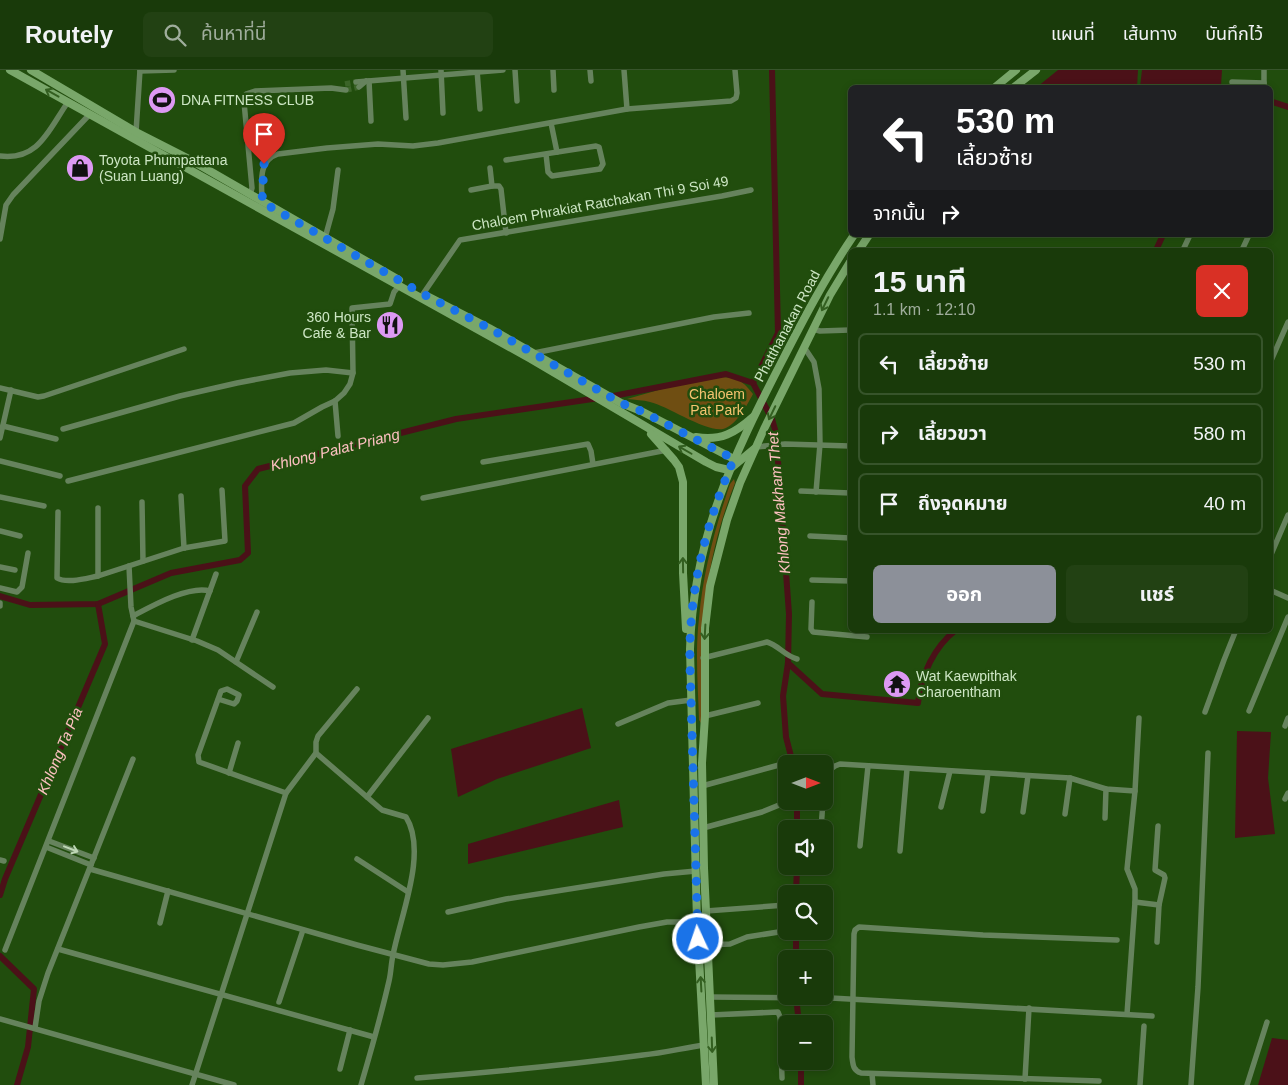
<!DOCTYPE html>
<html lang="th">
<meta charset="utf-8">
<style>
:root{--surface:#193a0a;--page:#224113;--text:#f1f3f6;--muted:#9fad9c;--line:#37542b;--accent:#8c9099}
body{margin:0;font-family:Helvetica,"Noto Sans Thai",sans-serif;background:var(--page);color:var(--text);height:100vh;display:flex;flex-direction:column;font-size:19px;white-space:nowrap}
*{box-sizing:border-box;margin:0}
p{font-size:16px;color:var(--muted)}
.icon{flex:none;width:28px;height:28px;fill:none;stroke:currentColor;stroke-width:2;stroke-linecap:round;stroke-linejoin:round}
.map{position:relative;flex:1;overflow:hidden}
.details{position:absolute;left:848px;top:178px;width:425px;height:385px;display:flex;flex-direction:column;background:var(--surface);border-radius:8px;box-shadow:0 2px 8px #0003,0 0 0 1px var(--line)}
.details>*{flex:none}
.top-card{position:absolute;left:848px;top:15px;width:425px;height:152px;border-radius:8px;box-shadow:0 2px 8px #0003,0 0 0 1px var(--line);background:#202124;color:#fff;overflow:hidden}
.needle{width:32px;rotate:90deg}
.controls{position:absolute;left:778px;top:685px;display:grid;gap:10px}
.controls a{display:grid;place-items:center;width:55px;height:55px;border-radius:8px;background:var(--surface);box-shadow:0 2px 8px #0003,0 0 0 1px var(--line);font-size:25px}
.pin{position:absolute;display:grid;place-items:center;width:42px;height:42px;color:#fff;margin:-51px -21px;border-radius:50% 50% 50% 0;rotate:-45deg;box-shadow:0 0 5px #0007}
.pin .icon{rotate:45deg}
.me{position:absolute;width:55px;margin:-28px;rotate:357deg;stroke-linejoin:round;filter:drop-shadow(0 0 4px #0008)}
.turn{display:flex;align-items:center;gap:18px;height:105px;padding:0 25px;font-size:22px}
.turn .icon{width:65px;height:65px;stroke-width:2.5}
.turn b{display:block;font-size:35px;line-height:42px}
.then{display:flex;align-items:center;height:48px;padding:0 25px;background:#0003;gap:10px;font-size:19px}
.round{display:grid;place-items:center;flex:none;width:52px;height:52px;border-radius:8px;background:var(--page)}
.overview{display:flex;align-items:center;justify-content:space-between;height:85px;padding:0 25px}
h1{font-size:30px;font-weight:700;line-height:38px}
.primary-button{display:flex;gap:10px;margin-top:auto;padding:10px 25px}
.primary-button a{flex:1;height:58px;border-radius:8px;background:var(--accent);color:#fff;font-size:20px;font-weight:700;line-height:58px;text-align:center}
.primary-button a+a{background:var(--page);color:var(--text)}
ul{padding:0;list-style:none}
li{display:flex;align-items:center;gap:15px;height:62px;margin:0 10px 8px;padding:0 15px;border:2px solid var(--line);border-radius:8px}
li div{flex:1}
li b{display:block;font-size:19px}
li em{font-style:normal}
header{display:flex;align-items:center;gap:30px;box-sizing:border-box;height:70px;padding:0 25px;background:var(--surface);border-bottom:1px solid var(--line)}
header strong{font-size:24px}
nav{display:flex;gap:28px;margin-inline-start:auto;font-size:18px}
.search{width:350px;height:45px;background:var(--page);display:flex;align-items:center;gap:12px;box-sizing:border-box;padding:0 18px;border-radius:8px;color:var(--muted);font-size:19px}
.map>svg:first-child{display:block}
</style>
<header>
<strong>Routely</strong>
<div class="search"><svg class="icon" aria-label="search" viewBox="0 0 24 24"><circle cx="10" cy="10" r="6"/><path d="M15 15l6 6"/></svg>ค้นหาที่นี่</div>
<nav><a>แผนที่</a><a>เส้นทาง</a><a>บันทึกไว้</a></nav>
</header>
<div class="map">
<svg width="1288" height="1015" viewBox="0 0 1288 1015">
<rect width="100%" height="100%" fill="#214d0d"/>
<g fill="#6f4e12">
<path d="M715,307c19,0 26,1 38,17 -6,11 -17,32 -30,35 -18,3 -55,-23 -73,-27 -7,-2 -15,-2 -23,-3l42,-12z"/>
<path d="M734,409l1,4c-32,81 -36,153 -32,238l-2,2 -2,-3c-1,-34 -4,-68 0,-102 4,-46 16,-90 31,-134z"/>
</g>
<g fill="#4b1118">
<polygon points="1058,0 1138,0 1137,17 1037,17"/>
<polygon points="1142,0 1222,0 1221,15 1220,18 1140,17"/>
<polygon points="582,638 591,678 497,709 458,727 451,679"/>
<polygon points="1237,661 1271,662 1268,708 1275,764 1235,768"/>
<polygon points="619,730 623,757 468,794 468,774"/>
<polygon points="1272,968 1288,970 1288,1015 1258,1015"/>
</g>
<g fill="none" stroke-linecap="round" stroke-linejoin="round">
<g stroke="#4b1118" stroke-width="6">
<polyline points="1270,31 1288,37"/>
<polyline points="1156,180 1163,165"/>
<polyline points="753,313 772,349 776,363 789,544 788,593 783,626 786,667 793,694"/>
<polyline points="753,313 778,263 772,0"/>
<polyline points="608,327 726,304 753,313"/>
<polyline points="0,526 30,535 98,534 171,503 240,490 248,483 245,416 258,399 456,349 599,328"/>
<path d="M788,593l34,31 96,9c3,-28 16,-56 38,-73"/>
<polyline points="797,731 797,759"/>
<polyline points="796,824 797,796"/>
<polyline points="0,825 5,809 105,574 98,534"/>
<polyline points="0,886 34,919 28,977 17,1015"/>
<polyline points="796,889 796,861"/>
<polyline points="796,926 799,954"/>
<polyline points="801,991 801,1015"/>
</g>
<g stroke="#3b6428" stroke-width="5.5" stroke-dasharray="5.5 3" stroke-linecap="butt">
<polyline points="345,14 356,12"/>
<polyline points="346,20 359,17"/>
</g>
<g stroke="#66835d" stroke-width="5.5">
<polyline points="403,0 406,48"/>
<polyline points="441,0 443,43"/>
<polyline points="477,0 480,39"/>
<polyline points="515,0 517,31"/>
<polyline points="553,0 554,20"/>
<polyline points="590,0 591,11"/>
<polyline points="624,0 627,39"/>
<polyline points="1264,0 1264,18"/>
<polyline points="140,1 174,0"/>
<polyline points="369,11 371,51"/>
<polyline points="356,12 503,0"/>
<polyline points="1232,12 1264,13"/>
<polyline points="359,17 366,11"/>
<polyline points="551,53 557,82"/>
<polyline points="136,62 140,0"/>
<path d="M0,86c39,5 49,-27 68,-54"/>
<polyline points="506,90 596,76 599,77 603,94 600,99 552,106 548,102 546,84"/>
<polyline points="490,98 492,116 499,116 501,119 506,163"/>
<polyline points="471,120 492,116"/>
<polyline points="250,125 252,118 244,32 246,24 255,21 331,18 346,20"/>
<path d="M262,132c0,-18 -5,-41 16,-48l49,-6 51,-4 35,2 25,-3 189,-34 104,-8 5,-3 1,-5 -2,-23"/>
<polyline points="325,168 333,139 338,100"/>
<polyline points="0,169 6,135 13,125 90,44"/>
<polyline points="1183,180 1190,165"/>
<polyline points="1242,180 1249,165"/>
<polyline points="423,224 460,170 722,126 751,120"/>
<polyline points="813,259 820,261 850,260"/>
<polyline points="804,277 814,292 819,319 820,374 816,422"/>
<polyline points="534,283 714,247 749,243"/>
<polyline points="1270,293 1288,252"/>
<polyline points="0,318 38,327 44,326 184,279"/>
<polyline points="335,331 338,366"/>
<polyline points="3,356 56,369"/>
<polyline points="63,359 180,326 237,313 290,303 326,300 353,303"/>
<polyline points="0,368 11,320"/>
<polyline points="756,377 785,374 850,376"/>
<polyline points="0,391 60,406"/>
<polyline points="483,392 588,374 591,381 593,394"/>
<polyline points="68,411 294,353 322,337 335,331 344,323 350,314 353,303 352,238 390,234 394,222 399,216"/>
<polyline points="801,421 850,423"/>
<polyline points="181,426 184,478"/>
<polyline points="0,427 44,436"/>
<polyline points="423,428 667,380"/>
<polyline points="142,432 143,491"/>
<path d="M58,442l-1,66c10,6 30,0 41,-2l86,-28 41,-7 -3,-51"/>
<polyline points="0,461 20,466"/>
<polyline points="810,466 850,468"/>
<polyline points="1270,487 1288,445"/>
<polyline points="0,497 15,500"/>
<polyline points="98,506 98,438"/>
<polyline points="812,510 850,511"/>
<polyline points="0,518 17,522 22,517 28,483"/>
<polyline points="1270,520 1288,528"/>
<polyline points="812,532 811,559 813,562 867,567"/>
<polyline points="0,533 0,536"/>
<path d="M133,546c19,-10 56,-31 77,-25"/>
<polyline points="134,551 197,571 218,580 273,617"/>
<polyline points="192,570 216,504"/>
<path d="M703,588l64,-16c11,3 18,14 30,17"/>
<polyline points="236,592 257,542"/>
<polyline points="218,629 234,634 237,631 239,625 227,619 221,621 198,685 199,692 286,723"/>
<polyline points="1249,641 1288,547"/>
<polyline points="1205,642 1224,590 1236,560"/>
<polyline points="705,646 758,633"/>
<polyline points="618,654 668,633 691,630"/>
<polyline points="1285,656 1288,648"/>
<path d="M316,683l66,57 24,7c22,35 -6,100 -13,138 -2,9 -2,18 -4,26 -8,35 -18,70 -28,104"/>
<polyline points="229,703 238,673"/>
<polyline points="824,704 835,696 840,694 1070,708 1106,719 1135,721"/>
<polyline points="702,716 779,695"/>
<polyline points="367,727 428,648"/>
<polyline points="1285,729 1288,723"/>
<polyline points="941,737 950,701"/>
<polyline points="983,741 988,703"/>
<polyline points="1023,742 1028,706"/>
<polyline points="1065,744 1070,708"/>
<polyline points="1105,748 1106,719"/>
<polyline points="703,758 762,742 789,731"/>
<polyline points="821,759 823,731"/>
<polyline points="49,771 94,788"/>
<polyline points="860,776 868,696"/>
<polyline points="46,777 91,795"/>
<polyline points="900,781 907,699"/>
<polyline points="357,789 408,822"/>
<polyline points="0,790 4,791"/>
<polyline points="90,799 357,875 429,894 443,895 472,892 639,857 667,852 697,852"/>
<polyline points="1135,832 1159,835"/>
<polyline points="706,841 786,835"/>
<polyline points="448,842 506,829 664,804 696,801"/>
<polyline points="160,853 168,821"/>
<polyline points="1157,872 1159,835 1165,808 1164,805 1155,800 1158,756"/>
<polyline points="707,875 730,874 747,867 785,861"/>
<polyline points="58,879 374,967"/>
<polyline points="5,880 134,551 131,537 129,496"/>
<polyline points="710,927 831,928 1152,946"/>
<polyline points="279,932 303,860"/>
<polyline points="1127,944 1135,832 1135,819 1127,799 1135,721 1139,648"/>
<polyline points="711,945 778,942 780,947 782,1008"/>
<polyline points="0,949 234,1015"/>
<polyline points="35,958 39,931 48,903 133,689"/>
<polyline points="340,999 350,960"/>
<polyline points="872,1004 873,1015"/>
<path d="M417,1008c76,-6 151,-13 226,-23 21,-2 40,-7 61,-10"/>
<polyline points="1025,1009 1029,938"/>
<path d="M1099,1011l-238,-8c-8,-3 -8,-8 -9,-16l2,-123 1,-4 4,-3 124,8 134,5"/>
<polyline points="192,1015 286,723 316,683 316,672 318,666 357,619"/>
<polyline points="1140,1015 1144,956"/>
<polyline points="1191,1015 1198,917 1208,683"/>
<polyline points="1247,1015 1267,952"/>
</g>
<g stroke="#79a76a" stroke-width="8">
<polyline points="10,0 531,289 706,392 716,397 729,400"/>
<polyline points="31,0 136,62 189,89 399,210"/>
<polyline points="994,18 1016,0"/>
<polyline points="1013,18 1036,0"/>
<polyline points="859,180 869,165"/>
<polyline points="429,227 489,258 621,333 641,341 734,389"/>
<polyline points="651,364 674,390 679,397 683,412 683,503 686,559"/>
<path d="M696,367c25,4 39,-4 57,-20"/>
<polyline points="730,399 754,379"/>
<path d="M706,1015l-9,-163 -7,-273c3,-109 42,-191 91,-286 22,-43 45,-87 73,-128"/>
<polyline points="714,1015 704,798 702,693 705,646 705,558 710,516 727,450 740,413 764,359 830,225 850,192"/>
</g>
</g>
<defs><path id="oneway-shaft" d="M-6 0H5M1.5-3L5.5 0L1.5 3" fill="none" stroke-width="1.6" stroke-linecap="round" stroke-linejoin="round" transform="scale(1.25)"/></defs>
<g stroke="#335f20">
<use href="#oneway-shaft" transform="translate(52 23) rotate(-151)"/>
<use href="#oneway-shaft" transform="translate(825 234) rotate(116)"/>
<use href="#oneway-shaft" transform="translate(772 343) rotate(116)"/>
<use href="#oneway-shaft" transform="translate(685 380) rotate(-150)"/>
<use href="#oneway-shaft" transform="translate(683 495) rotate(-91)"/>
<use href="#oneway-shaft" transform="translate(705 562) rotate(93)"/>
<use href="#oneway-shaft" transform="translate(701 914) rotate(-93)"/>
<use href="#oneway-shaft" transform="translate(712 975) rotate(88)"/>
</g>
<use stroke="#bed7b5" href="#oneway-shaft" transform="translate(71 779) rotate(21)"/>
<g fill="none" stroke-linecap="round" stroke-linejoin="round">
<path stroke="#1a73e8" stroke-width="9" stroke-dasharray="0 16.2" d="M264,94l-2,38 161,92 66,34 132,75 20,8 93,48c-29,66 -46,135 -44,207l8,273"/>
</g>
<defs>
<symbol id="stadium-disc" viewBox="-11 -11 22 22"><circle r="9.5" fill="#dd99f3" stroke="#214d0d"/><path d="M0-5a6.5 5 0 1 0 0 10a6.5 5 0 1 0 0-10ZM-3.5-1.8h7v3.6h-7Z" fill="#111"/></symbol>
<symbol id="shop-disc" viewBox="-11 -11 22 22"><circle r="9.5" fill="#dd99f3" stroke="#214d0d"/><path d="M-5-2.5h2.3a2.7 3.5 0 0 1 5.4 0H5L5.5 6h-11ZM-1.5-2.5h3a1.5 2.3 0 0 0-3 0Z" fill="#111"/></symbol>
<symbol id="restaurant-disc" viewBox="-11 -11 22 22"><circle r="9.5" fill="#dd99f3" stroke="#214d0d"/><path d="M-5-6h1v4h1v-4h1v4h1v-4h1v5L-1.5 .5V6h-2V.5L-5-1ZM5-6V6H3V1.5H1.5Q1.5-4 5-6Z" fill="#111"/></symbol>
<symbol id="temple-disc" viewBox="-11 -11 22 22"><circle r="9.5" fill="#dd99f3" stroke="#214d0d"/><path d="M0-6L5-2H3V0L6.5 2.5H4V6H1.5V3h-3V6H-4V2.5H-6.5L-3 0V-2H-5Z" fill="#111"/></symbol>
</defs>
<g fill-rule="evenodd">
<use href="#stadium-disc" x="146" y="14" width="32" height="32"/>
<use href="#shop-disc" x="64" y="82" width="32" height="32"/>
<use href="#restaurant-disc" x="374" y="239" width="32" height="32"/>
<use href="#temple-disc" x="881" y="598" width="32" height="32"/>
</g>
<g text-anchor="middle" stroke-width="5" stroke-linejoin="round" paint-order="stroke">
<g font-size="14" fill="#cde6c4" stroke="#214d0d" text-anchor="start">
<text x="181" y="35">DNA FITNESS CLUB</text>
<text x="99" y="95">Toyota Phumpattana<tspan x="99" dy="16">(Suan Luang)</tspan></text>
<text x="371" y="252" text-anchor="end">360 Hours<tspan x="371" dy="16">Cafe &amp; Bar</tspan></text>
<text x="916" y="611">Wat Kaewpithak<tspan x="916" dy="16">Charoentham</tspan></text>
</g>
<g font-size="14" fill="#cde6c4" stroke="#214d0d">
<text transform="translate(600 133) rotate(-10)" y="5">Chaloem Phrakiat Ratchakan Thi 9 Soi 49</text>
<text transform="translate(787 256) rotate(-62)" y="5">Phatthanakan Road</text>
</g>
<g font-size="14" fill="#f6c370" stroke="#214d0d">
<text x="717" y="329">Chaloem<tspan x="717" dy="16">Pat Park</tspan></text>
</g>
<g font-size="15" font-style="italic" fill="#fdc1c1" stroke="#214d0d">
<text transform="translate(335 380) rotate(-14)" y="5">Khlong Palat Priang</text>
<text transform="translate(779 433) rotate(-95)" y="5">Khlong Makham Thet</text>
<text transform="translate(60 681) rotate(-67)" y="5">Khlong Ta Pia</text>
</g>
</g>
</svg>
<div class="controls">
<a><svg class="needle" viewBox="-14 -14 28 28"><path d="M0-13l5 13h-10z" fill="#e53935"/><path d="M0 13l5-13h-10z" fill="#9fad9c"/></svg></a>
<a><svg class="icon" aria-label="sound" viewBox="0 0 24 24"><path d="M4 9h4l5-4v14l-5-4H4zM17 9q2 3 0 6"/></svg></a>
<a><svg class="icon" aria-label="search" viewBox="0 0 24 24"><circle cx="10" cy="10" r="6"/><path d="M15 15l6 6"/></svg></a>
<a>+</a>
<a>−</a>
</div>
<div class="pin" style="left:264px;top:94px;background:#d93025"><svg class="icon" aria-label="arrive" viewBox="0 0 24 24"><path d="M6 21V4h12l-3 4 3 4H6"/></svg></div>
<svg class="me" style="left:698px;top:869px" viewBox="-20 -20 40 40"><circle r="17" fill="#1a73e8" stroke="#fff" stroke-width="3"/><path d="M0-11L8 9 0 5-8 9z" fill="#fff"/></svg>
<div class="top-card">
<div class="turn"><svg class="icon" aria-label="left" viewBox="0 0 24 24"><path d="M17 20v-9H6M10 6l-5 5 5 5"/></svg><div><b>530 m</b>เลี้ยวซ้าย</div></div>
<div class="then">จากนั้น<svg class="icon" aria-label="right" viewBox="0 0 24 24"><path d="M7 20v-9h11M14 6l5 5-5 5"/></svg></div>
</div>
<section class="details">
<div class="overview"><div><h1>15 นาที</h1><p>1.1 km · 12:10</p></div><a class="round" style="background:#d93025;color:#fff"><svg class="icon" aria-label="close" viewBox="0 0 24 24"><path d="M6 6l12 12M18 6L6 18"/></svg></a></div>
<ul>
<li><svg class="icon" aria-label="left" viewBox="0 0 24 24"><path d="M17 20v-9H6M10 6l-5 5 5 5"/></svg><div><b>เลี้ยวซ้าย</b></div><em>530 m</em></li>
<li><svg class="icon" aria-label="right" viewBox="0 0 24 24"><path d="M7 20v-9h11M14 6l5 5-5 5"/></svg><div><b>เลี้ยวขวา</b></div><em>580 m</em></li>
<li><svg class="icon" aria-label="arrive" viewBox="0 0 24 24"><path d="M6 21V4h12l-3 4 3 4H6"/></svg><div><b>ถึงจุดหมาย</b></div><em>40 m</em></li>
</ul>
<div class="primary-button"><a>ออก</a><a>แชร์</a></div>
</section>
</div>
